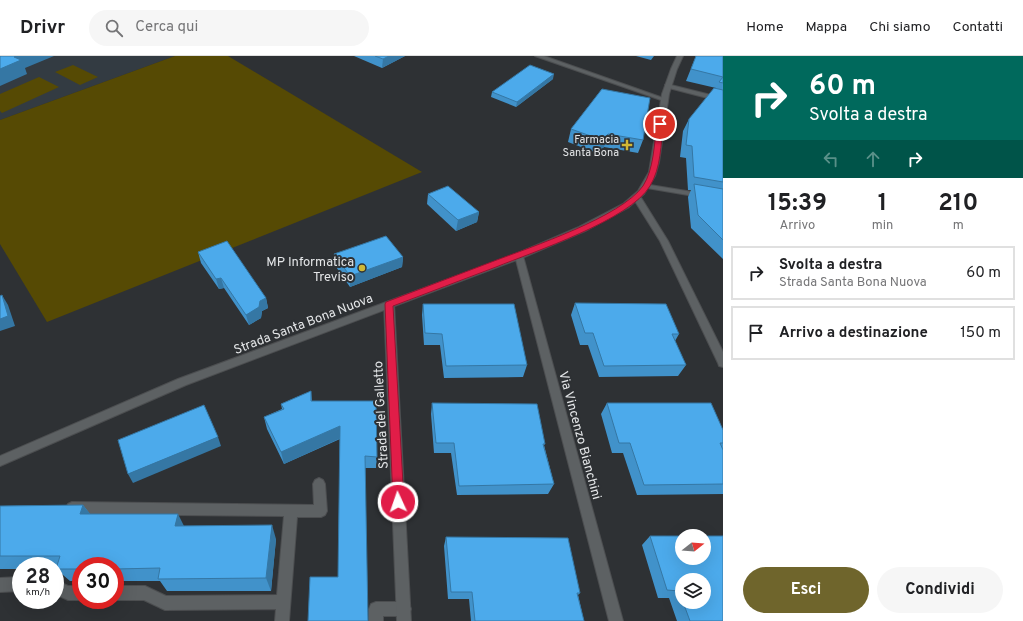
<!DOCTYPE html>
<html lang="it">
<style>
:root{--surface:#fff;--page:#f6f6f6;--text:#202124;--muted:#757577;--line:#e0e0e0;--accent:#6f652c}
body{margin:0;font-family:Overpass,sans-serif;background:var(--page);color:var(--text);height:100vh;display:flex;flex-direction:column;font-size:15px;white-space:nowrap}
*{box-sizing:border-box;margin:0}
p{font-size:13px;color:var(--muted)}
.icon{flex:none;width:22px;height:22px;fill:none;stroke:currentColor;stroke-width:2;stroke-linecap:round;stroke-linejoin:round}
.map{position:relative;flex:1;overflow:hidden}
.panel{display:flex;flex-direction:column;background:var(--surface);width:300px}
.panel>*{flex:none}
.hud{background:#00695c;color:#fff;overflow:hidden}
.needle{width:26px;rotate:73deg}
.tools{position:absolute;left:675px;top:473px;display:grid;gap:8px}
.tools a{display:grid;place-items:center;width:36px;height:36px;border-radius:50%;background:var(--surface);box-shadow:0 4px 16px #0002;font-size:20px}
.speed{position:absolute;left:12px;top:501px;display:flex;gap:8px;font-size:20px;font-weight:700;text-align:center}
.speed>*{display:grid;place-content:center;width:52px;height:52px;border-radius:50%;background:var(--surface);box-shadow:0 4px 16px #0002;line-height:1}
.speed small{font-size:10px;font-weight:400}
.speed .limit{border:6px solid #d22;background:#fff;color:#111}
.pin{position:absolute;display:grid;place-items:center;width:34px;height:34px;color:#fff;margin:-17px;border:2px solid #fff;border-radius:50%;box-shadow:0 1px 4px #0007}
.me{position:absolute;width:44px;margin:-22px;rotate:357deg;stroke-linejoin:round;filter:drop-shadow(0 0 3px #0008)}
.turn{display:flex;align-items:center;gap:14px;height:84px;padding:0 20px;font-size:18px}
.turn .icon{width:52px;height:52px;stroke-width:2.5}
.turn b{display:block;font-size:28px;line-height:34px}
.lanes{display:flex;align-items:center;height:38px;padding:0 20px;background:#0003;justify-content:center;gap:20px;direction:ltr}
.lanes .off{opacity:.35}
.eta{display:flex;justify-content:space-evenly;align-items:center;height:68px;text-align:center}
.eta b{font-size:24px;font-weight:700;line-height:28px}
.primary-button{display:flex;gap:8px;margin-top:auto;padding:8px 20px}
.primary-button a{flex:1;height:46px;border-radius:24px;background:var(--accent);color:#fff;font-size:16px;font-weight:700;line-height:46px;text-align:center}
.primary-button a+a{background:var(--page);color:var(--text)}
ul{padding:0;list-style:none}
li{display:flex;align-items:center;gap:12px;height:54px;margin:0 8px 6px;padding:0 12px;border:2px solid var(--line);border-radius:0px}
li div{flex:1}
li b{display:block;font-size:15px}
li em{font-style:normal}
header{display:flex;align-items:center;gap:24px;box-sizing:border-box;height:56px;padding:0 20px;background:var(--surface);border-bottom:1px solid var(--line)}
header strong{font-size:19px}
nav{display:flex;gap:22px;margin-inline-start:auto;font-size:14px}
.search{width:280px;height:36px;background:var(--page);display:flex;align-items:center;gap:10px;box-sizing:border-box;padding:0 14px;border-radius:22px;color:var(--muted);font-size:15px}
main{display:flex;flex:1;min-height:0}
.map>svg:first-child{display:block}
</style>
<header>
<strong>Drivr</strong>
<div class="search"><svg class="icon" aria-label="search" viewBox="0 0 24 24"><circle cx="10" cy="10" r="6"/><path d="M15 15l6 6"/></svg>Cerca qui</div>
<nav><a>Home</a><a>Mappa</a><a>Chi siamo</a><a>Contatti</a></nav>
</header>
<main>
<div class="map">
<svg width="723" height="565" viewBox="0 0 723 565">
<rect width="100%" height="100%" fill="#2e3134"/>
<polygon fill="#333b42" points="0,0 175,0 0,64"/>
<g fill="#564a04">
<polygon points="175,0 228,0 422,116 47,266 0,188 0,64"/>
<polygon points="73,9 98,21 80,29 55,16"/>
<polygon points="39,21 59,31 2,57 0,55 0,38"/>
</g>
<g fill="none" stroke-linecap="round" stroke-linejoin="round">
<defs>
<g id="service">
<polygon points="319,422 323,424 325,428 327,455 325,459 321,461 297,461 289,565 275,565 276,553 165,554 144,544 115,544 115,530 145,530 166,540 277,539 284,460 72,458 68,456 66,452 68,448 72,446 314,449 313,428 315,424"/>
<polygon points="21,521 21,535 0,536 0,522"/>
<polygon points="55,524 68,530 81,530 81,544 68,544 55,538"/>
<polygon points="376,546 404,546 409,548 411,553 409,558 404,560 383,560 383,565 369,565 369,553 371,548"/>
</g>
<g id="minor">
<polygon points="535,0 544,0 666,43 661,44"/>
<polygon points="667,28 723,42 723,46 665,31 665,29"/>
<polygon points="644,128 723,141 723,145 647,132 644,132"/>
<polygon points="634,140 640,140 668,185 723,296 723,311 719,310 718,307 660,185 633,142"/>
<polygon points="519,197 523,200 623,565 609,565 515,200"/>
<polygon points="389,245 394,248 411,565 397,565 384,248"/>
</g>
<polygon id="tertiary" points="677,0 683,0 677,13 669,38 659,106 655,120 644,138 629,151 585,175 522,202 186,329 0,410 0,400 178,323 516,198 579,171 623,148 638,135 649,116 662,38 671,13"/>
</defs>
<use href="#service" stroke="#4c4e50" stroke-width="2"/>
<use href="#minor" stroke="#4c4e50" stroke-width="2"/>
<use href="#tertiary" stroke="#4c4e50" stroke-width="2"/>
<use href="#service" fill="#5d6163" fill-rule="evenodd"/>
<use href="#minor" fill="#5d6163" fill-rule="evenodd"/>
<use href="#tertiary" fill="#5d6163" fill-rule="evenodd"/>
</g>
<g fill="#4192ca" fill-rule="evenodd">
<polygon points="354,0 405,0 382,12"/>
<polygon points="636,0 654,0 651,4"/>
<polygon points="696,0 723,0 723,203 691,172 688,141 691,134 688,134 686,102 680,101 683,75 689,63 716,32 686,25"/>
<polygon points="553,23 516,51 491,41 492,36"/>
<polygon points="602,33 643,84 638,97 604,91 597,97 568,86 571,73"/>
<polygon points="428,138 479,156 477,166 456,175 427,148"/>
<polygon points="198,196 266,242 268,252 262,255 261,262 249,269 224,232 219,233 201,207"/>
<polygon points="334,198 403,201 402,211 350,231 334,208"/>
<polygon points="575,247 679,278 675,285 686,309 678,320 599,321 588,289 580,289 571,259"/>
<polygon points="423,248 527,309 523,321 444,322 440,289 424,289 422,259"/>
<polygon points="311,335 312,345 377,401 376,412 365,412 338,521 340,383 284,408 267,373 264,361 282,353 281,348"/>
<polygon points="432,347 545,388 544,389 554,428 548,438 457,439 451,397 434,397 431,358"/>
<polygon points="607,347 723,374 723,438 637,439 623,397 612,397 601,358"/>
<polygon points="83,449 90,458 184,470 276,483 271,535 167,535 160,525 115,525 115,510 81,510 81,525 70,525 56,513 55,513 55,510 21,510 21,513 0,513 0,450"/>
<path d="M650,480l73,85h-46l-8,-23h-11l-16,-53zM682,524l22,22h-22z"/>
<polygon points="446,481 580,537 578,539 584,565 471,565 469,543 448,543 444,490"/>
</g>
<g fill="#3577a4">
<polygon points="16,0 54,0 25,12 27,18 0,30 0,13 14,1"/>
<polygon points="389,0 405,0 382,12 383,3"/>
<polygon points="554,18 553,23 516,51 517,46"/>
<polygon points="608,78 604,91 597,97 602,84"/>
<polygon points="479,156 477,166 456,175 458,164"/>
<polygon points="403,201 402,211 350,231 350,220"/>
<polygon points="221,222 224,232 219,233 216,223"/>
<polygon points="2,239 8,249 15,270 0,275 0,263"/>
<polygon points="266,242 268,252 262,255 261,262 249,269 246,259 260,245"/>
<polygon points="340,370 341,382 284,408 281,396"/>
<polygon points="218,381 221,390 133,427 128,418"/>
<polygon points="83,449 95,464 80,458"/>
<polygon points="178,458 185,472 175,470"/>
<polygon points="272,469 276,483 271,535 266,522"/>
</g>
<g fill="#4caaeb" stroke="#3577a4">
<polygon points="0,0 16,0 14,1 21,4 0,13"/>
<polygon points="375,0 389,0 383,3"/>
<polygon points="696,0 723,0 723,21 691,13"/>
<polygon points="530,9 554,18 517,46 492,36"/>
<polygon points="723,21 723,27 719,26"/>
<polygon points="714,32 723,34 723,126 694,121 692,90 686,89 689,63"/>
<polygon points="602,33 650,42 643,84 608,78 602,84 571,73"/>
<polygon points="694,128 723,133 723,184 698,159"/>
<polygon points="448,130 479,156 458,164 428,138"/>
<polygon points="386,180 403,201 350,220 334,198"/>
<polygon points="227,185 266,242 260,245 259,251 246,259 221,222 216,223 198,196"/>
<polygon points="2,239 8,260 0,263 0,240"/>
<polygon points="575,247 666,248 679,278 672,278 686,309 604,310 593,277 585,277"/>
<polygon points="423,248 514,248 527,309 446,310 442,278 425,277"/>
<polygon points="311,335 311,345 376,345 377,401 365,400 368,565 308,565 310,521 338,521 340,370 281,396 264,361 284,353 281,348"/>
<polygon points="432,347 537,348 545,388 543,388 554,428 459,430 454,387 436,387"/>
<polygon points="607,347 711,347 723,374 723,387 720,387 723,394 723,428 644,429 630,387 619,387"/>
<polygon points="204,349 218,381 128,418 118,384"/>
<polygon points="83,449 80,458 178,458 175,470 272,469 266,522 158,523 160,512 115,513 115,510 81,510 81,513 56,513 60,500 0,500 0,450"/>
<polygon points="650,480 682,480 682,502 704,502 704,480 723,480 723,565 690,565 683,546 704,546 704,524 682,524 682,543 679,535 667,534"/>
<polygon points="446,481 568,482 580,537 577,537 584,565 475,565 472,536 451,536"/>
</g>
<path fill="#e11d48" stroke="#92132f" d="M660,66l3,2c-2,20 -2,44 -13,62 -20,34 -117,66 -154,81 -34,13 -69,26 -103,39l11,196 -2,4 -4,2 -4,-2 -1,-4 -8,-198 1,-2c36,-14 72,-27 108,-41 37,-14 127,-44 149,-75 11,-17 11,-42 14,-62z"/>
<g fill="#d0b836" stroke="#2e3134" stroke-width="1.5">
<path d="M625 83h4v4h4v4h-4v4h-4v-4h-4v-4h4z"/>
<circle cx="362" cy="212" r="4"/>
</g>
<g text-anchor="middle" stroke-width="4" stroke-linejoin="round" paint-order="stroke">
<g font-size="11" fill="#e4e6e8" stroke="#2e3134" text-anchor="end">
<text x="619" y="87">Farmacia<tspan x="619" dy="13">Santa Bona</tspan></text>
</g>
<g font-size="13" fill="#e4e6e8" stroke="#2e3134" text-anchor="end">
<text x="354" y="210">MP Informatica<tspan x="354" dy="15">Treviso</tspan></text>
</g>
<g font-size="13" fill="#e4e6e8" stroke="#2e3134">
<text transform="translate(303 267) rotate(-21)" y="5">Strada Santa Bona Nuova</text>
<text transform="translate(380 359) rotate(-93)" y="5">Strada del Galletto</text>
<text transform="translate(581 379) rotate(75)" y="5">Via Vincenzo Bianchini</text>
</g>
</g>
</svg>
<div class="tools">
<a><svg class="needle" viewBox="-14 -14 28 28"><path d="M0-13l5 13h-10z" fill="#e53935"/><path d="M0 13l5-13h-10z" fill="#757577"/></svg></a>
<a><svg class="icon" aria-label="layers" viewBox="0 0 24 24"><path d="M12 4l9 5-9 5-9-5zM3 14l9 5 9-5"/></svg></a>
</div>
<div class="speed"><div>28<small>km/h</small></div><div class="limit">30</div></div>
<div class="pin" style="left:660px;top:68px;background:#d93025"><svg class="icon" aria-label="arrive" viewBox="0 0 24 24"><path d="M6 21V4h12l-3 4 3 4H6"/></svg></div>
<svg class="me" style="left:398px;top:446px" viewBox="-20 -20 40 40"><circle r="17" fill="#e11d48" stroke="#fff" stroke-width="3"/><path d="M0-11L8 9 0 5-8 9z" fill="#fff"/></svg>
</div>
<section class="panel">
<div class="hud">
<div class="turn"><svg class="icon" aria-label="right" viewBox="0 0 24 24"><path d="M7 20v-9h11M14 6l5 5-5 5"/></svg><div><b>60 m</b>Svolta a destra</div></div>
<div class="lanes"><svg class="icon off" aria-label="left" viewBox="0 0 24 24"><path d="M17 20v-9H6M10 6l-5 5 5 5"/></svg><svg class="icon off" aria-label="ahead" viewBox="0 0 24 24"><path d="M12 20V5M6 11l6-6 6 6"/></svg><svg class="icon" aria-label="right" viewBox="0 0 24 24"><path d="M7 20v-9h11M14 6l5 5-5 5"/></svg></div>
</div>
<div class="eta">
<div><b>15:39</b><p>Arrivo</p></div>
<div><b>1</b><p>min</p></div>
<div><b>210</b><p>m</p></div>
</div>
<ul>
<li><svg class="icon" aria-label="right" viewBox="0 0 24 24"><path d="M7 20v-9h11M14 6l5 5-5 5"/></svg><div><b>Svolta a destra</b><p>Strada Santa Bona Nuova</p></div><em>60 m</em></li>
<li><svg class="icon" aria-label="arrive" viewBox="0 0 24 24"><path d="M6 21V4h12l-3 4 3 4H6"/></svg><div><b>Arrivo a destinazione</b></div><em>150 m</em></li>
</ul>
<div class="primary-button"><a>Esci</a><a>Condividi</a></div>
</section>
</main>
